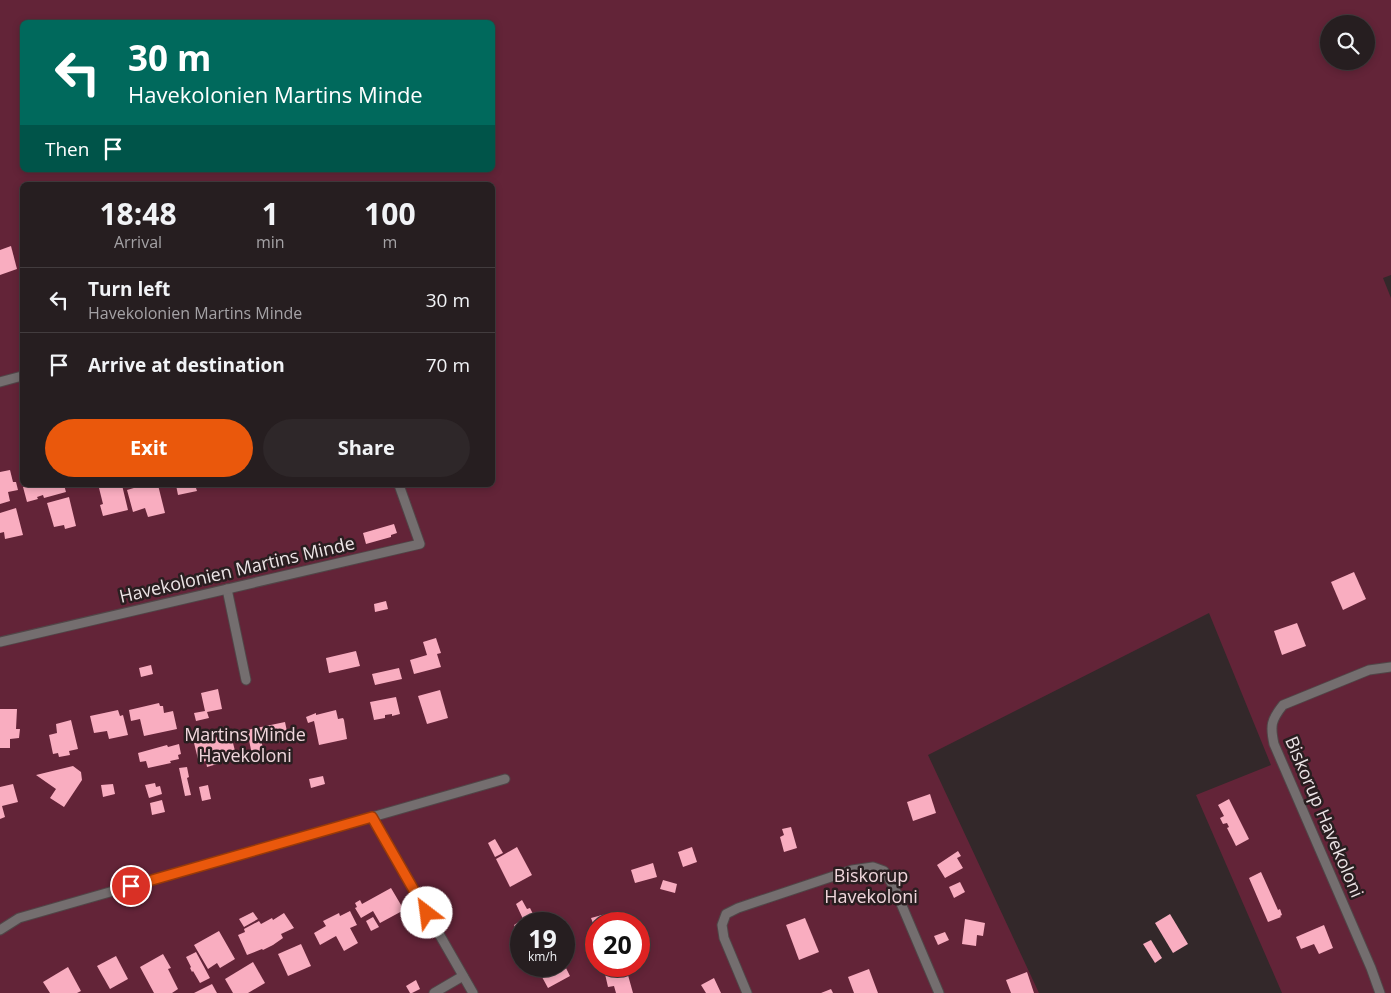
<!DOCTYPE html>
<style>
:root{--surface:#261e20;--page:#2e2729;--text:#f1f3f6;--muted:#a4a2a5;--line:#423c3e;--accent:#ea580c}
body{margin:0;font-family:"Open Sans",sans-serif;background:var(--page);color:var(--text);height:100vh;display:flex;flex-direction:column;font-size:19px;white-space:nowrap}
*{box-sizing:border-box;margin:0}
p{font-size:16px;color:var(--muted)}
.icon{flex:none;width:28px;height:28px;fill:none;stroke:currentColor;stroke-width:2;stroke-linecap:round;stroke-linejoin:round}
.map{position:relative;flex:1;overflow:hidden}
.panel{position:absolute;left:20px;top:182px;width:475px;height:305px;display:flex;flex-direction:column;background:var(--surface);border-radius:8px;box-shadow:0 2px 8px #0003,0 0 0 1px var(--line)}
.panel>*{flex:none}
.guide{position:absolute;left:20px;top:20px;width:475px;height:152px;border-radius:8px;box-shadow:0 2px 8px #0003,0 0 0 1px var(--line);background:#00695c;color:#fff;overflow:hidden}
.fabs{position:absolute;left:1320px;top:15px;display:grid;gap:10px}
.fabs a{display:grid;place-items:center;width:55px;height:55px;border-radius:50%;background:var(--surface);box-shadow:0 2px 8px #0003,0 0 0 1px var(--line);font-size:25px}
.speed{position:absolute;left:510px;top:912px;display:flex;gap:10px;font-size:25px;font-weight:700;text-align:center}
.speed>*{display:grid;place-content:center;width:65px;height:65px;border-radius:50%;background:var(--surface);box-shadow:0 2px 8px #0003,0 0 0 1px var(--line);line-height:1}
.speed small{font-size:12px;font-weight:400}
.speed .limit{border:8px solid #d22;background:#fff;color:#111}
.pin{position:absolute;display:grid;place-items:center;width:42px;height:42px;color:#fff;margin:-21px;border:2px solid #fff;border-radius:50%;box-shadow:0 1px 5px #0007}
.me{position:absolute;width:55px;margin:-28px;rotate:330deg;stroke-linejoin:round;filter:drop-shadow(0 0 4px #0008)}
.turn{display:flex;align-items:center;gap:18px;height:105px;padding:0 25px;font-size:22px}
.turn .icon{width:65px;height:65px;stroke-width:2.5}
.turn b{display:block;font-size:35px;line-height:42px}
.then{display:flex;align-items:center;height:48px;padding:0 25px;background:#0003;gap:10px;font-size:19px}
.eta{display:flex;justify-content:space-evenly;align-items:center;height:85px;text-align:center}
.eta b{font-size:30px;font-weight:700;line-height:35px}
.button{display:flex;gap:10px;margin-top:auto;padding:10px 25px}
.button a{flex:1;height:58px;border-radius:30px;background:var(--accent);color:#fff;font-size:20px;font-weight:700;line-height:58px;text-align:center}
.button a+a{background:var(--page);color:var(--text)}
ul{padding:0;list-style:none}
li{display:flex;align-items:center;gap:15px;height:65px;padding:0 25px;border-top:1px solid var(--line)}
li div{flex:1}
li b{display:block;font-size:19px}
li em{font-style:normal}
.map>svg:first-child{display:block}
</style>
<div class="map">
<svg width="1391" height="993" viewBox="0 0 1391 993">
<rect width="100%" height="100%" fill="#33282a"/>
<path fill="#632438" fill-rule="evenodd" d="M0,0h1391v275l-8,3 8,20v695h-109l-86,-198 75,-30 -62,-152 -281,142 111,238h-1039zM22,22h470v148h-470zM1329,24h37v37h-37zM22,185h470v300h-470zM521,924h43v42h-43zM596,924h43v42h-43z"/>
<g fill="#f9adc0">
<polygon points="11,246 17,269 0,275 0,250"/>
<polygon points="10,470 13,482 16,482 18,490 8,492 10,501 0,504 0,472"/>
<polygon points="31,485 64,485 66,492 44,498 43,495 37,497 38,499 27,502 23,487"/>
<polygon points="110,485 122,485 128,510 103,516 100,505 103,504 99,488"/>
<polygon points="144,485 158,485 165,513 148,517 145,508 133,512 127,490"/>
<polygon points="176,485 206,485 206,486 196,488 197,491 178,495"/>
<polygon points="69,497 76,526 65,529 64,525 54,527 47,503"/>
<polygon points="16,508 23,535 5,539 4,532 0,533 0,513"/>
<polygon points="394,524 397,533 391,535 391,537 366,544 363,533"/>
<polygon points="1354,572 1366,599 1343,610 1331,582"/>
<polygon points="386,601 388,609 375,612 374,604"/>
<polygon points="1297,623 1306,646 1282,655 1274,631"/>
<polygon points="436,638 441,653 437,654 441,667 414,674 410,660 427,655 423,642"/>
<polygon points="356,651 360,666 329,673 326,658"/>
<polygon points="151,665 153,674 141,677 139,668"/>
<polygon points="399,668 402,679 375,685 372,674"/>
<polygon points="218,689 222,709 207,712 209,718 196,721 194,713 205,711 201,693"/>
<polygon points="440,690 448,718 427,724 418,696"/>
<polygon points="396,697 400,714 392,716 392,714 385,715 385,718 374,720 370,702"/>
<polygon points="159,703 160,706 163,706 164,713 173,711 177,729 144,736 140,719 131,721 129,710"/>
<polygon points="0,709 17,709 16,729 20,729 19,738 10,739 10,748 0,748"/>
<polygon points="118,710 120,716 123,715 128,735 109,739 107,731 94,733 90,716"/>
<polygon points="336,710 338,719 343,718 344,720 347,739 319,745 314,721 308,723 306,717 316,713 316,715"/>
<polygon points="71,720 78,749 69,751 70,755 59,757 58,753 53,754 49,735 57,733 56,724"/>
<polygon points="285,722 289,741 280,743 278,737 261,740 264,752 252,755 247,730"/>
<polygon points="231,735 236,755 221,759 221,757 216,758 217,764 207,767 206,761 199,763 194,743 222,736 222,738"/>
<polygon points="179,744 181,754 178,755 179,759 170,761 171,763 148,768 146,761 140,762 138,753 167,745 168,747"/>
<polygon points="73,766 81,772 82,780 64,807 50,798 56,789 36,775"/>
<polygon points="187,767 189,777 187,778 191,795 185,796 179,768"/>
<polygon points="323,776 325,784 311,788 309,779"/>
<polygon points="155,783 156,787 160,786 162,794 149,798 145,785"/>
<polygon points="13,784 18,802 2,806 5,817 0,819 0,787"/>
<polygon points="113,784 115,794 103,797 101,785"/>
<polygon points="208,785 211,799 202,801 199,787"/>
<polygon points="930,794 936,813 913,821 907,802"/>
<polygon points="1229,799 1249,839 1236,846 1227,828 1229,827 1227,823 1223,824 1220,818 1224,816 1218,805"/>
<polygon points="162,800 165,812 152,815 150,803"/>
<polygon points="791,827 797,848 784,852 780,837 784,835 782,829"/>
<polygon points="495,839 503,853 495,857 488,843"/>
<polygon points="517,847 532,875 510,887 496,859"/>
<polygon points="692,847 697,862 683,867 678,852"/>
<polygon points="958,851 961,856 957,858 963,868 945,878 937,865"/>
<polygon points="653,863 657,877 635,883 631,870"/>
<polygon points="1261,872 1278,910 1280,909 1282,915 1280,916 1281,917 1268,922 1249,878"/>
<polygon points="663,880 677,884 675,893 660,889"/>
<polygon points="960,882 965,892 954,898 949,887"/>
<polygon points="391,888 404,910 380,923 373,911 361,918 355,908 357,907 355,903 360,900 362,904"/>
<polygon points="522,900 527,909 530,908 533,914 535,913 541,924 521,924 521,935 519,936 514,925 523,919 516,904"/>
<polygon points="350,911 357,925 350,928 358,943 344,951 336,936 320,945 314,933 326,926 323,921 339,913 340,916"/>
<polygon points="253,912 258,919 244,927 239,919"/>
<polygon points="613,912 616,923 596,924 596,931 591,918"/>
<polygon points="284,913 294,928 281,934 283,938 273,945 263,950 262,949 247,955 238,935 245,932 244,929 259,921 261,924 272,918 273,920"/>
<polygon points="1170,914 1188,944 1173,953 1155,923"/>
<polygon points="373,917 379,927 371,931 366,921"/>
<polygon points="805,918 819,952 799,960 786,925"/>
<polygon points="965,919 985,923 983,936 977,935 976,946 962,944"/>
<polygon points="1324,925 1333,948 1319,954 1314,944 1301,949 1296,937"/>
<polygon points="219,931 235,959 220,968 217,963 208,969 194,945"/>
<polygon points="945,932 949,940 938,945 934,936"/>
<polygon points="1151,940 1162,958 1155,963 1143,944"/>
<polygon points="301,944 311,966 288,976 278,954"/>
<polygon points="196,952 210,978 200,983 193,971 192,972 190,968 191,967 186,957"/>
<polygon points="163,954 171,968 168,969 178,989 172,993 154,993 140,967"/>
<polygon points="116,956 128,979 110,989 97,966"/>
<polygon points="253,962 265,983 248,993 233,993 225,979"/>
<polygon points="546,966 565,966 570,976 548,988 542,977 546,974 543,968"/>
<polygon points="68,967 81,991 77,993 50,993 43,982"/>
<polygon points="626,968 633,993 616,993 614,986 608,987 605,974"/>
<polygon points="869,969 878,993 854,993 848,977"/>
<polygon points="1027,972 1034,993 1011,993 1006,980"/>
<polygon points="714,978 721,993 706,993 701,985"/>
<polygon points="416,980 420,989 412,993 410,993 406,986"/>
<polygon points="212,984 217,993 194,993"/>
<polygon points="831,989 833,993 821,993"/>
</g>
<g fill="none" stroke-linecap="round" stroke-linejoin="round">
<defs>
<g id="service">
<polyline points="0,382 22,376"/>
<polyline points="227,589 246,680"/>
<polyline points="0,642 420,544 399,485"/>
<polyline points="372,817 473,993"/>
<polyline points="0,930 19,918 505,779"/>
<polyline points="434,993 463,976"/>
<polyline points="747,993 724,938 722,925 726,914 738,908 852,870 873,867 884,871 894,887 939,993"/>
<path d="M1380,993l-9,-25 -97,-224c-4,-18 -3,-24 9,-39l86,-35 22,-3"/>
</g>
</defs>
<use href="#service" stroke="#514648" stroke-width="11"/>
<use href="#service" stroke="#746e6f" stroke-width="9"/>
</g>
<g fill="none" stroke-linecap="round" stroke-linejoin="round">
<defs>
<polyline id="route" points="131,886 372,817 427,913"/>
</defs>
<use href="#route" stroke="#983908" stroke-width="12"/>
<use href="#route" stroke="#ea580c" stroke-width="9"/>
</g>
<g text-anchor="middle" stroke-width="5" stroke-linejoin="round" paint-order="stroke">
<g font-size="18" fill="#ece4e6" stroke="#291e20">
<text transform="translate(237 570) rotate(-13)" y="6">Havekolonien Martins Minde</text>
<text transform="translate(1324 817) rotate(67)" y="6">Biskorup Havekoloni</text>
</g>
<g font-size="18" fill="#f0d6dc" stroke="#291e20">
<text x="245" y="741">Martins Minde<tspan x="245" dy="21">Havekoloni</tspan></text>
<text x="871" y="882">Biskorup<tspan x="871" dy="21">Havekoloni</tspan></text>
</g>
</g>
</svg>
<div class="fabs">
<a><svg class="icon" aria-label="search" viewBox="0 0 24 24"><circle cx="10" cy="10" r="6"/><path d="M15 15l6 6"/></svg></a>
</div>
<div class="speed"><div>19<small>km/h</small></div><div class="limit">20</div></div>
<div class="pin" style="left:131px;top:886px;background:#d93025"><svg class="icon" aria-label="arrive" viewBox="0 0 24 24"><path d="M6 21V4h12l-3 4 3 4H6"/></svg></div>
<svg class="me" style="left:427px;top:913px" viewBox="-20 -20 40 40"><circle r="19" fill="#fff"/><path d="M0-13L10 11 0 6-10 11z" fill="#ea580c"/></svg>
<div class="guide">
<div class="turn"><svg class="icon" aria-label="left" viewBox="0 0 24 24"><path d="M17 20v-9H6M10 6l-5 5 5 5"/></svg><div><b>30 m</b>Havekolonien Martins Minde</div></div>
<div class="then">Then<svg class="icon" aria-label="arrive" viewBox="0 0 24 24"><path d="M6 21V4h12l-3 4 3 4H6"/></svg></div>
</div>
<section class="panel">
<div class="eta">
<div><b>18:48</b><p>Arrival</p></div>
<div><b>1</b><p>min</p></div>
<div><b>100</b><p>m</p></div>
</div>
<ul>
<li><svg class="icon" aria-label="left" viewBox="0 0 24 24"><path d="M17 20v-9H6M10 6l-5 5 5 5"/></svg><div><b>Turn left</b><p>Havekolonien Martins Minde</p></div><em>30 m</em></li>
<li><svg class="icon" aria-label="arrive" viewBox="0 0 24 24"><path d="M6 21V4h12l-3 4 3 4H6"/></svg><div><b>Arrive at destination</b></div><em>70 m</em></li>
</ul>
<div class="button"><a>Exit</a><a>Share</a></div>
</section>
</div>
